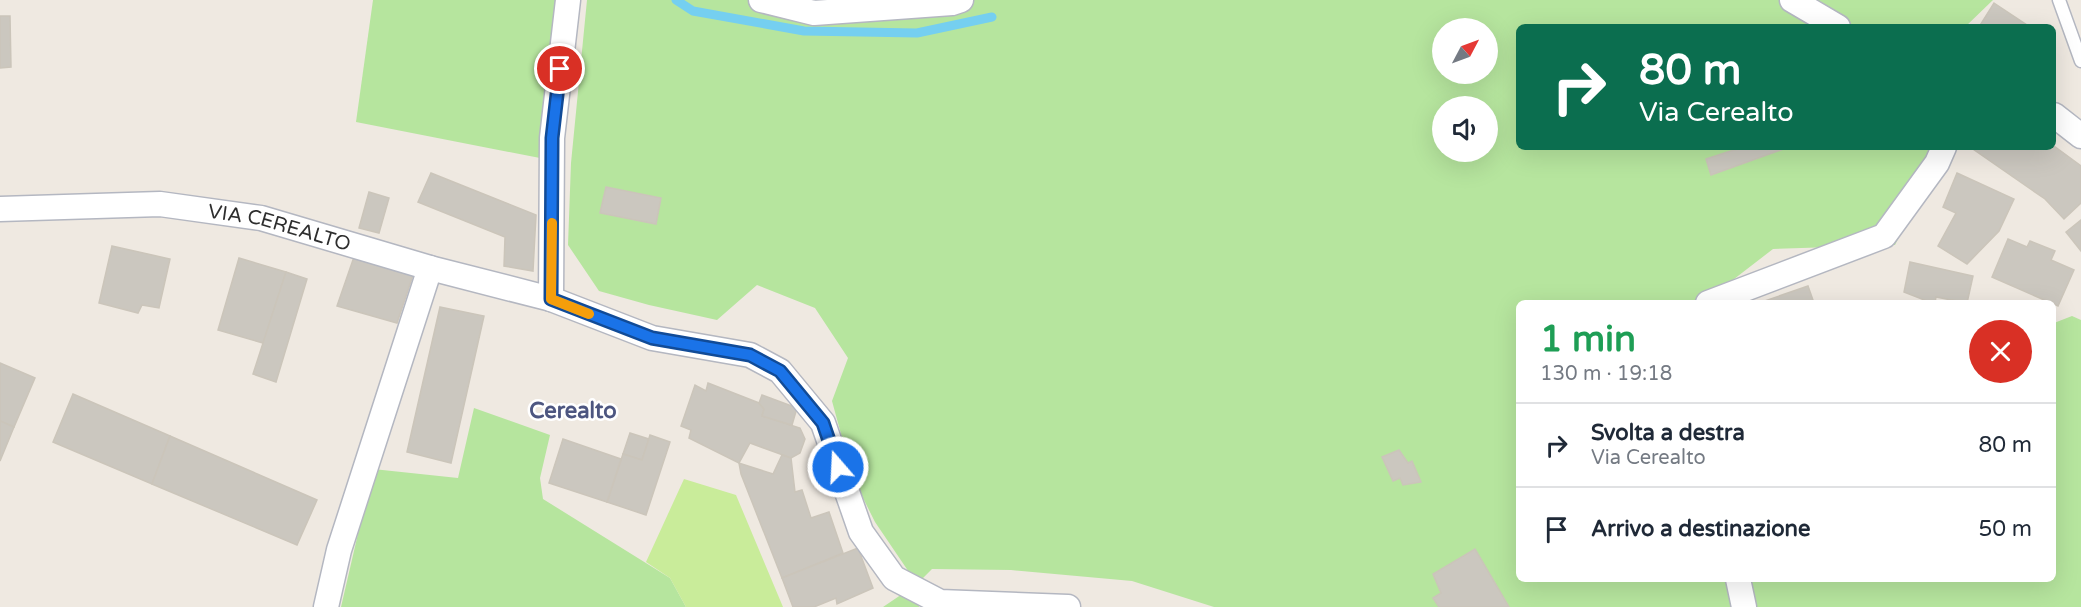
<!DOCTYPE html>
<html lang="it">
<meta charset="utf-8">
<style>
:root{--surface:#fff;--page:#f2f2f3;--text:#1f2937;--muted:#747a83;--line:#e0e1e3}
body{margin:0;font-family:"Varela Round",sans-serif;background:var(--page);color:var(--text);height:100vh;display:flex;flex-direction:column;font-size:22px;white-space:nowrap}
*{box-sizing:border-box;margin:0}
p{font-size:20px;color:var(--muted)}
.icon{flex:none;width:33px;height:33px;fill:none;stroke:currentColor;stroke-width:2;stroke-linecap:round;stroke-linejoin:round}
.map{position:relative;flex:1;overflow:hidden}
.side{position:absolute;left:1516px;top:300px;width:540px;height:282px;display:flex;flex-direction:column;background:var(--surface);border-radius:9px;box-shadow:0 6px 24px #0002}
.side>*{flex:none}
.banner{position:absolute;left:1516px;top:24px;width:540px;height:126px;border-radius:9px;box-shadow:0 6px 24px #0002;background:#0b6e4f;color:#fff;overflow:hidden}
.needle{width:39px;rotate:49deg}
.controls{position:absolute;left:1432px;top:18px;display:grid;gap:12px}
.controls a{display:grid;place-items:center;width:66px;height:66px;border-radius:50%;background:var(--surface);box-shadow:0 6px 24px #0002;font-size:30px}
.pin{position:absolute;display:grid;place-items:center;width:51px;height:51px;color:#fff;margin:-26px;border:3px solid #fff;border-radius:50%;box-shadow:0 2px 6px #0007}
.me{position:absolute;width:66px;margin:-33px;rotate:341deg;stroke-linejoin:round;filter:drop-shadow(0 0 4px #0008)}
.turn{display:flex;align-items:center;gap:21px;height:126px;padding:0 24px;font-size:27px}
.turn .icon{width:78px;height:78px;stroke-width:2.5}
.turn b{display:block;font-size:42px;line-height:51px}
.round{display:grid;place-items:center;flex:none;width:63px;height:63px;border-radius:32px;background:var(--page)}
.summary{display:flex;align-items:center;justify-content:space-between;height:102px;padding:0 24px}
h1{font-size:36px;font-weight:700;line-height:45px;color:#1e9e55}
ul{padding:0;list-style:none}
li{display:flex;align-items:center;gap:18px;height:84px;padding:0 24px;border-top:2px solid var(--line)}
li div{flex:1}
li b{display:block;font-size:22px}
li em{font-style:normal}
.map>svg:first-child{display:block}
</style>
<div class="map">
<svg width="2081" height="607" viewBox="0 0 2081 607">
<rect width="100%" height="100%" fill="#efe9e1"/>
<g fill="#b6e59e" fill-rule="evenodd">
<polygon points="373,0 556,0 540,158 356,122"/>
<path d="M587,0h1406l-28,27h-445v120h423l-48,98 -122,4 -48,37 6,17h-211v276h534v-256l18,-7 9,4v287h-867l-82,-26 -121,-11 -79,-1 -15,15 2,23h-36l34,-23 -42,-62 -22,-44 -21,-77 16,-43 -33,-50 -58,-23 -40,35 -68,-15 -50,-14 -31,-46 3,-82zM1443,28h45v46h-45zM1443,106h45v46h-45z"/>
<polygon points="474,408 550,435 540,478 543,499 670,578 686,607 341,607 373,469 458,478"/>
</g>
<polygon fill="#c9ec9a" points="684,479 736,495 783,607 686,607 670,578 646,562"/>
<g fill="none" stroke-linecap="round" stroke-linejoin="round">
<polyline stroke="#75cff0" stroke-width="9" points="676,0 693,11 804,31 917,33 992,17"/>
</g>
<g fill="#cbc7bf" stroke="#cbc5ba" stroke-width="1.5">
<polygon points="1994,3 2030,27 1979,27"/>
<polygon points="0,16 10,16 11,67 0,68"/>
<polygon points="2054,146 2081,166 2081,203 2064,219 2045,199 1970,147"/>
<polygon points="1743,147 1786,148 1711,175 1706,159"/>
<polygon points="431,173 536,215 533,271 504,266 505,237 418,202"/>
<polygon points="1957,173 2014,199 1999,231 1967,264 1938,246 1956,213 1943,207"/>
<polygon points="606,187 661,198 656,224 600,213"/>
<polygon points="369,192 389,198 379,233 359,228"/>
<polygon points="2081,220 2081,251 2066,232"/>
<polygon points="2008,239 2027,247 2030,241 2055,251 2051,260 2074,270 2058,306 1992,277"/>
<polygon points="112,246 170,259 159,308 142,305 138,313 99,303"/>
<polygon points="354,257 413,275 397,323 337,306"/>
<polygon points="239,258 286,272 263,343 218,330"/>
<polygon points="1910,262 1973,276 1967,303 1936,297 1935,303 1932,303 1904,292"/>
<polygon points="286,272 307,279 276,382 253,374"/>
<polygon points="1808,286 1814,303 1759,303"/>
<polygon points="440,307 484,316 451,463 407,452"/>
<polygon points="0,363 35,378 14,427 0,421"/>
<polygon points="708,383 759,403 764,409 762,416 800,428 805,439 800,453 791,458 750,443 739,463 689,438 691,430 681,426 695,385 706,391"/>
<polygon points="73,394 170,436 152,484 53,442"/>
<polygon points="762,395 797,408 792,425 762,416 764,409 759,403"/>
<polygon points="0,421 14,427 0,461"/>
<polygon points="630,433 649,439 642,460 623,454"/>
<polygon points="650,435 670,442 646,515 607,502 623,454 642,460"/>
<polygon points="170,436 317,500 297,545 152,484"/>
<polygon points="563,439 621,459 607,502 549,483"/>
<polygon points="1399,450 1408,463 1412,461 1421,482 1403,485 1400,478 1393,481 1382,457"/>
<polygon points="782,455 791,458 795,492 802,490 811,518 829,512 843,553 782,578 741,474 739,463 773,474"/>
<polygon points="858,548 873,588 837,604 836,598 814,607 793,607 782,578"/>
<polygon points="1475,549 1509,607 1439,607 1433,598 1441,593 1433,574"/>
</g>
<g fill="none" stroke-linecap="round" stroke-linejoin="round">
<defs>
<polyline id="service" points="2059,0 2081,61"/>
<g id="minor">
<polyline points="761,0 814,13 952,3 961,0"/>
<polyline points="1792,0 1838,27"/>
<polyline points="2054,115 2081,136"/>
<path id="s1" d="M0,209l160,-5 101,14 169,50 121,31 101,39 98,17 30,16 43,52 38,109 33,46 46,24 128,5"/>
<polyline points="551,299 552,138 568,0"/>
<polyline points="1708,303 1884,236 1937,163 1944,147"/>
<polyline points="1738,579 1744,607"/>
<polyline points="326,607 339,550 430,268"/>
</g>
</defs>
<use href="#service" stroke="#b4b7c1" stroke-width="15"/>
<use href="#minor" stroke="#b4b7c1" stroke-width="27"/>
<use href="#service" stroke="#fff" stroke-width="12"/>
<use href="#minor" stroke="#fff" stroke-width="24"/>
</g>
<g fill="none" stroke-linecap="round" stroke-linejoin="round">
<defs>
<polyline id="route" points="560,69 552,138 551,299 652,338 750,355 780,371 823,423 838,467"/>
</defs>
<use href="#route" stroke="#114b97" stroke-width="15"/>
<use href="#route" stroke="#1a73e8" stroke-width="10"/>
<polyline stroke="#f59e0b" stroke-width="10" points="552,223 551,299 589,314"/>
</g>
<g text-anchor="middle" stroke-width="5" stroke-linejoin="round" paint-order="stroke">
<g font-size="20" fill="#2e2e2e" stroke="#fff">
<text dy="7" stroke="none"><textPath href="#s1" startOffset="282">VIA CEREALTO</textPath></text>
</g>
<g font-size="22" font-weight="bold" fill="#4d5680" stroke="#fff">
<text x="573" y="418">Cerealto</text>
</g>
</g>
</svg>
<div class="controls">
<a><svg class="needle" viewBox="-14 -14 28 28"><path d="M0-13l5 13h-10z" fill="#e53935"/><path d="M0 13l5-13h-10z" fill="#747a83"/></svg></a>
<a><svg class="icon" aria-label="sound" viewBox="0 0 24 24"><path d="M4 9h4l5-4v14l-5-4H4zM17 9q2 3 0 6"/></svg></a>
</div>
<div class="pin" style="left:560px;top:69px;background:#d93025"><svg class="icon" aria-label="arrive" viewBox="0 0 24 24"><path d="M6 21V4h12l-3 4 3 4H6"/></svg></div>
<svg class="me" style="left:838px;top:467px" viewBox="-20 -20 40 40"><circle r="17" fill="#1a73e8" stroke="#fff" stroke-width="3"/><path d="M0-11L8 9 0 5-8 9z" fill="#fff"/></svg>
<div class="banner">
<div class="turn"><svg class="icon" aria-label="right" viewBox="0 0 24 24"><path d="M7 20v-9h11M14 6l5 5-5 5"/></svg><div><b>80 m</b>Via Cerealto</div></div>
</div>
<section class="side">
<div class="summary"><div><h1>1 min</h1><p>130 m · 19:18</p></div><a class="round" style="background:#d93025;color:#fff"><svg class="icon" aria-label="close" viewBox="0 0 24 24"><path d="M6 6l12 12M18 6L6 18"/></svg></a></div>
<ul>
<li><svg class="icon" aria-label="right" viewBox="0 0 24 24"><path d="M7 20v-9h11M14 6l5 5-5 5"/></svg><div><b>Svolta a destra</b><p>Via Cerealto</p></div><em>80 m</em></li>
<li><svg class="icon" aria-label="arrive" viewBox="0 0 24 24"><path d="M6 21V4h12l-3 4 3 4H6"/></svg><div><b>Arrivo a destinazione</b></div><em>50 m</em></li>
</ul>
</section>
</div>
